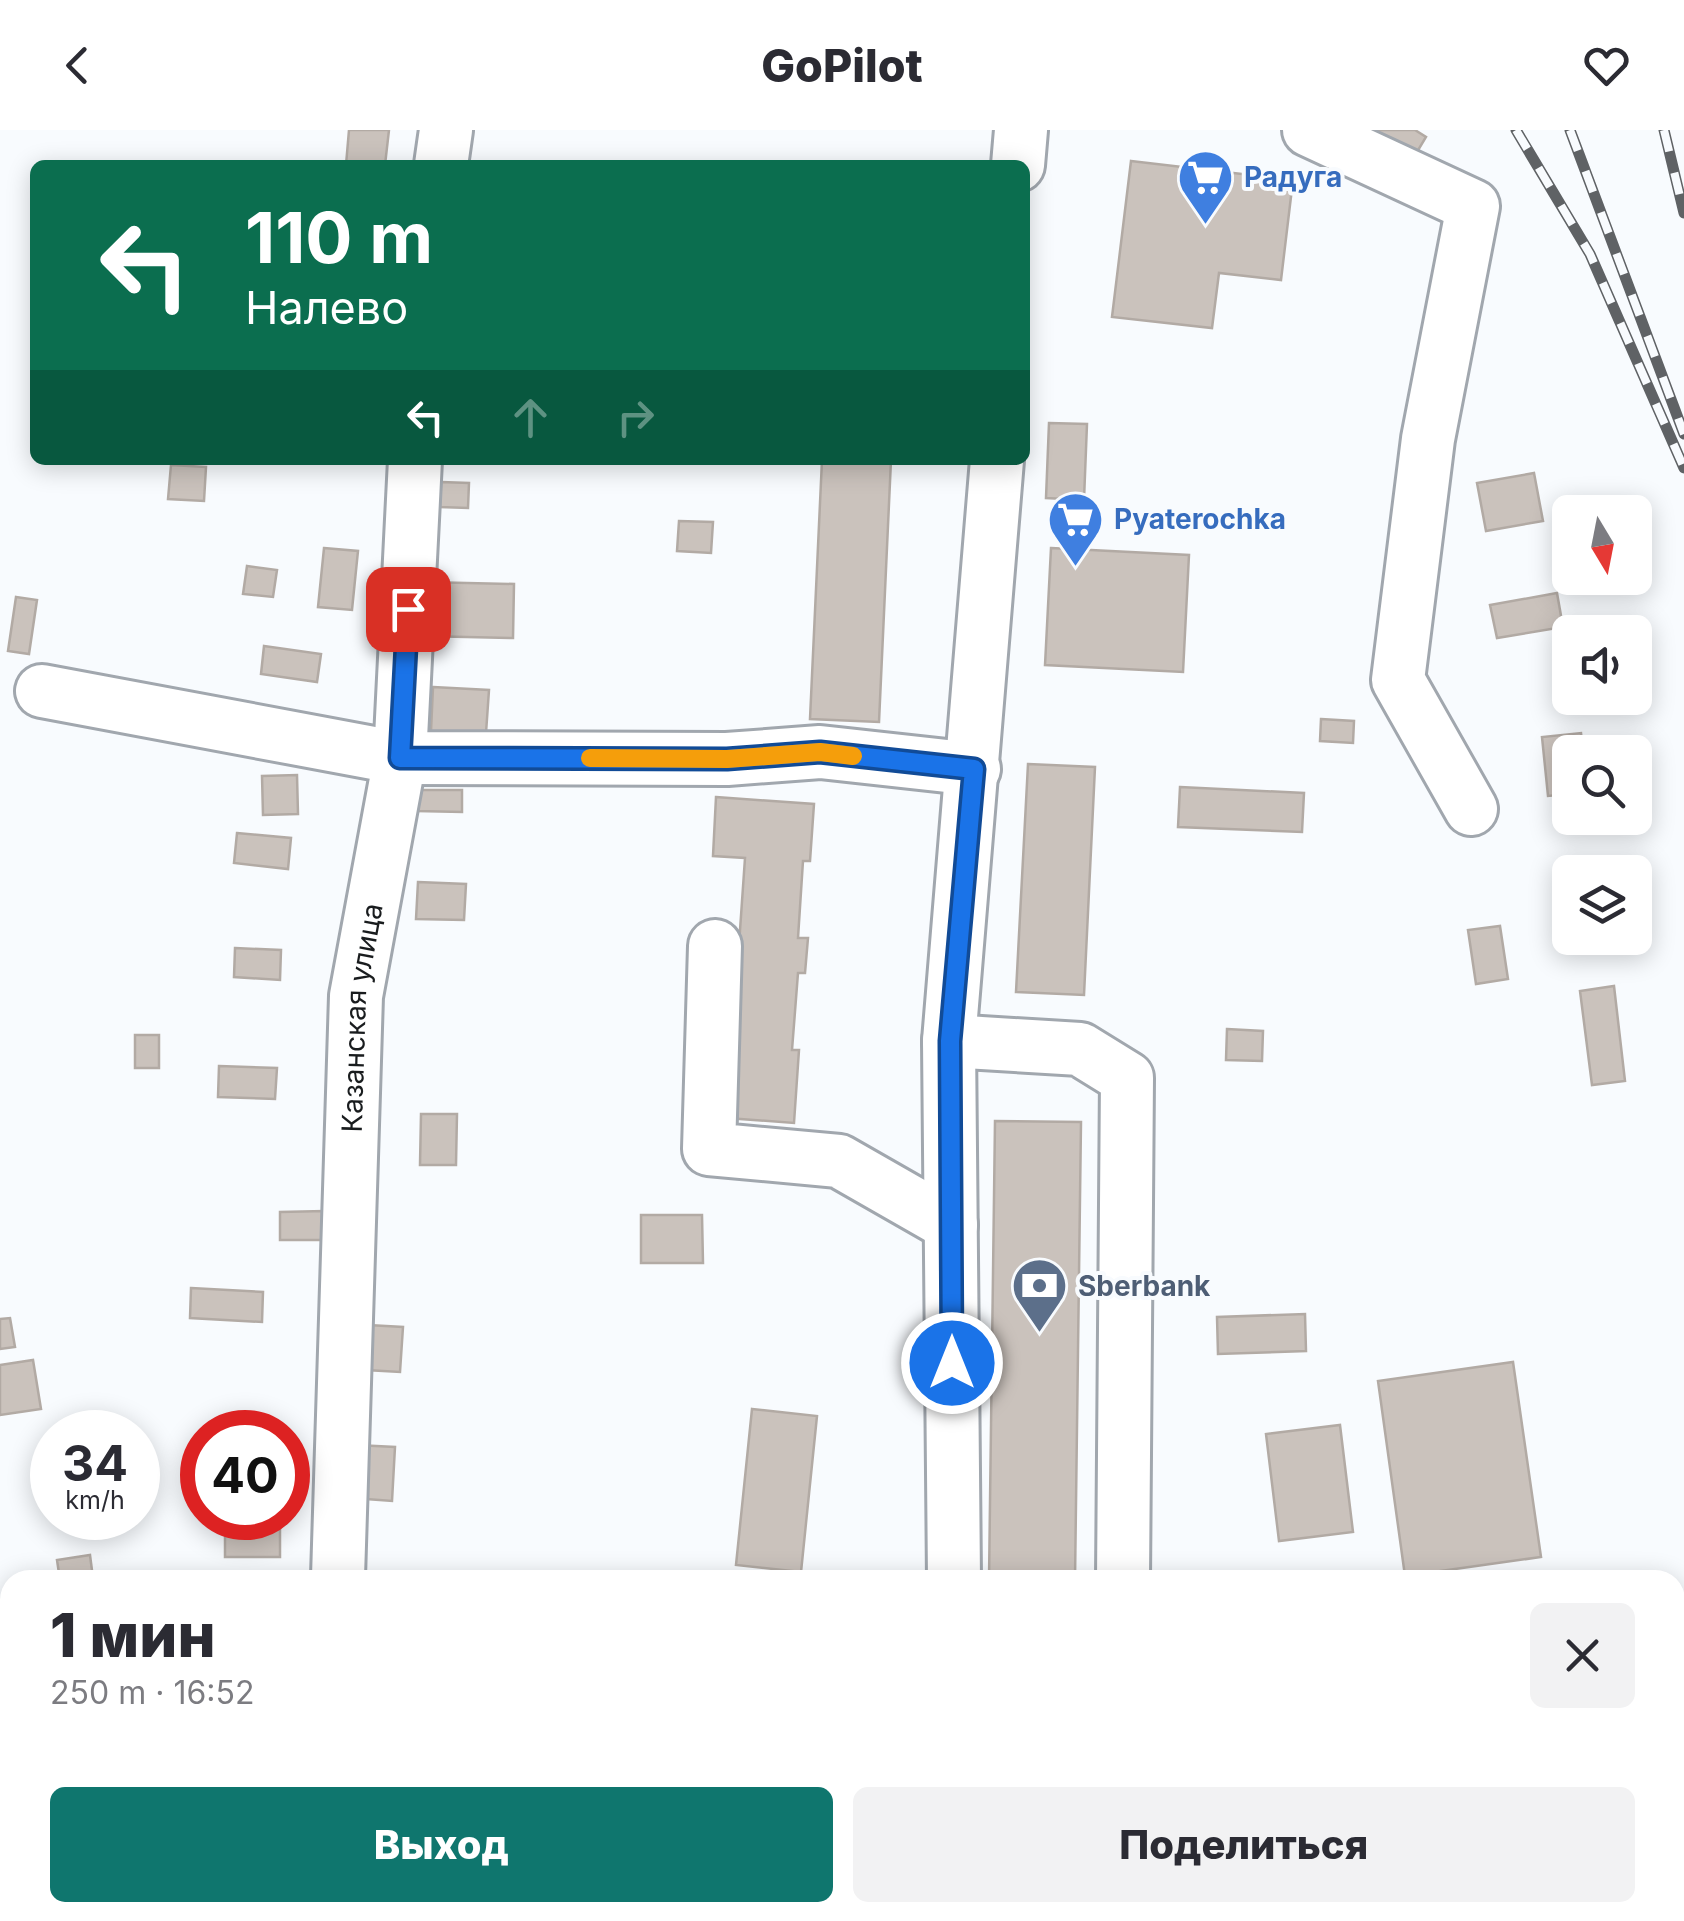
<!DOCTYPE html>
<html lang="ru">
<meta charset="utf-8">
<style>
:root{--surface:#fff;--page:#f2f2f3;--text:#2b2b33;--muted:#7c7c81;--accent:#0f766e}
body{margin:0;font-family:Inter,sans-serif;background:var(--page);color:var(--text);height:100vh;display:flex;flex-direction:column;font-size:38px;white-space:nowrap}
*{box-sizing:border-box;margin:0}
p{font-size:32px;color:var(--muted)}
.icon{flex:none;width:55px;height:55px;fill:none;stroke:currentColor;stroke-width:2;stroke-linecap:round;stroke-linejoin:round}
.map{position:relative;flex:1;overflow:hidden}
.sheet{position:absolute;left:0px;top:1440px;width:1685px;height:352px;display:flex;flex-direction:column;background:var(--surface);border-radius:30px 30px 0 0;box-shadow:0 5px 25px #0003}
.sheet>*{flex:none}
.guide{position:absolute;left:30px;top:30px;width:1000px;height:305px;border-radius:15px;box-shadow:0 5px 25px #0003;background:#0b6e4f;color:#fff;overflow:hidden}
.needle{width:65px;rotate:170deg}
.tools{position:absolute;left:1552px;top:365px;display:grid;gap:20px}
.tools a{display:grid;place-items:center;width:100px;height:100px;border-radius:15px;background:var(--surface);box-shadow:0 5px 25px #0003;font-size:50px}
.speed{position:absolute;left:30px;top:1280px;display:flex;gap:20px;font-size:50px;font-weight:700;text-align:center}
.speed>*{display:grid;place-content:center;width:130px;height:130px;border-radius:50%;background:var(--surface);box-shadow:0 5px 25px #0003;line-height:1}
.speed small{font-size:25px;font-weight:400}
.speed .limit{border:15px solid #d22;background:#fff;color:#111}
.pin{position:absolute;display:grid;place-items:center;width:85px;height:85px;color:#fff;margin:-42px;border-radius:20px;box-shadow:0 5px 15px #0006}
.me{position:absolute;width:110px;margin:-55px;rotate:0deg;stroke-linejoin:round;filter:drop-shadow(0 0 8px #0008)}
.turn{display:flex;align-items:center;gap:35px;height:210px;padding:0 50px;font-size:45px}
.turn .icon{width:130px;height:130px;stroke-width:2.5}
.turn b{display:block;font-size:70px;line-height:85px}
.lanes{display:flex;align-items:center;height:95px;padding:0 50px;background:#0003;justify-content:center;gap:50px;direction:ltr}
.lanes .off{opacity:.35}
.round{display:grid;place-items:center;flex:none;width:105px;height:105px;border-radius:15px;background:var(--page)}
.head{display:flex;align-items:center;justify-content:space-between;height:170px;padding:0 50px}
h1{font-size:60px;font-weight:800;line-height:75px}
.primary-button{display:flex;gap:20px;margin-top:auto;padding:20px 50px}
.primary-button a{flex:1;height:115px;border-radius:15px;background:var(--accent);color:#fff;font-size:40px;font-weight:800;line-height:115px;text-align:center}
.primary-button a+a{background:var(--page);color:var(--text)}
header{display:flex;justify-content:space-between;align-items:center;height:130px;padding:0 50px;background:var(--surface);font-size:45px;font-weight:800}
.map>svg:first-child{display:block}
</style>
<header><svg class="icon" aria-label="back" viewBox="0 0 24 24"><path d="M15 5l-7 7 7 7"/></svg>GoPilot<svg class="icon" aria-label="heart" viewBox="0 0 24 24"><path d="M12 20l-8-8c-3-5 5-10 8-4 3-6 11-1 8 4z"/></svg></header>
<div class="map">
<svg width="1684" height="1791" viewBox="0 0 1684 1791">
<rect width="100%" height="100%" fill="#f8fbfe"/>
<g fill="none" stroke-linecap="round" stroke-linejoin="round">
<polyline stroke="#50b4c8" stroke-width="62" points="698,1791 740,1782"/>
</g>
<g fill="#cac2bc" stroke="#b2aaa4" stroke-width="2.5">
<polygon points="349,0 389,0 385,35 346,35"/>
<polygon points="1356,0 1415,0 1426,7 1411,32"/>
<polygon points="1131,31 1293,50 1281,150 1219,143 1212,198 1112,187"/>
<polygon points="1049,293 1087,294 1084,370 1046,368"/>
<polygon points="822,330 891,330 879,592 810,589"/>
<polygon points="171,335 206,337 204,371 168,369"/>
<polygon points="1534,343 1543,391 1486,401 1477,353"/>
<polygon points="441,352 469,353 468,378 440,377"/>
<polygon points="679,391 713,392 711,423 677,421"/>
<polygon points="324,418 358,421 352,480 318,477"/>
<polygon points="1051,418 1189,425 1183,542 1045,535"/>
<polygon points="247,436 277,440 273,467 243,464"/>
<polygon points="424,452 514,454 513,508 423,506"/>
<polygon points="1557,463 1563,497 1497,508 1490,475"/>
<polygon points="16,467 37,470 29,524 8,521"/>
<polygon points="264,516 321,524 317,552 261,544"/>
<polygon points="433,557 489,560 486,603 431,601"/>
<polygon points="1321,589 1354,591 1353,613 1320,611"/>
<polygon points="1581,603 1583,622 1570,622 1570,664 1548,666 1542,607"/>
<polygon points="1028,634 1095,637 1084,865 1016,862"/>
<polygon points="297,645 298,684 263,685 262,646"/>
<polygon points="1180,657 1304,663 1302,702 1178,697"/>
<polygon points="418,660 462,660 462,682 417,681"/>
<polygon points="716,667 814,674 810,731 803,731 798,808 808,808 805,843 798,843 792,920 799,920 794,993 727,988 745,728 713,726"/>
<polygon points="237,703 291,708 288,739 234,733"/>
<polygon points="418,752 466,754 464,790 416,789"/>
<polygon points="1500,796 1508,849 1476,854 1468,800"/>
<polygon points="235,818 281,820 280,850 234,847"/>
<polygon points="1614,856 1625,951 1592,955 1580,861"/>
<polygon points="1227,899 1263,901 1262,931 1226,930"/>
<rect x="135" y="905" width="24" height="33"/>
<polygon points="219,936 277,938 275,969 218,967"/>
<polygon points="421,984 457,984 456,1035 420,1035"/>
<polygon points="995,991 1081,992 1075,1450 989,1450"/>
<polygon points="324,1081 324,1110 280,1110 280,1082"/>
<polygon points="641,1085 702,1085 703,1133 641,1133"/>
<polygon points="191,1158 263,1162 262,1192 190,1188"/>
<polygon points="1305,1184 1306,1221 1218,1224 1217,1187"/>
<polygon points="10,1188 15,1217 0,1219 0,1189"/>
<polygon points="368,1195 403,1197 400,1242 366,1240"/>
<polygon points="33,1230 41,1279 0,1285 0,1235"/>
<polygon points="1513,1232 1541,1427 1405,1446 1378,1251"/>
<polygon points="752,1279 817,1286 801,1442 736,1435"/>
<polygon points="1340,1295 1353,1402 1279,1411 1266,1304"/>
<polygon points="356,1315 395,1317 392,1371 353,1368"/>
<rect x="225" y="1388" width="55" height="39"/>
<polygon points="90,1425 93,1448 60,1450 57,1430"/>
<polygon points="10,1563 10,1605 4,1605 0,1564"/>
<polygon points="1682,1684 1684,1736 1675,1738 1675,1685"/>
<polygon points="1283,1782 1321,1782 1321,1791 1282,1791"/>
<rect x="1374" y="1782" width="54" height="9"/>
</g>
<g fill="none" stroke-linecap="round" stroke-linejoin="round">
<defs>
<g id="minor">
<polyline points="1309,0 1473,76 1428,309 1398,550 1471,679"/>
<polyline points="441,35 446,0"/>
<polyline points="1018,35 1021,0"/>
<polyline points="42,561 400,628 727,629 820,622 974,639"/>
<polyline points="715,816 709,1019 839,1031 951,1095"/>
<polyline points="949,911 1080,919 1127,948 1123,1450"/>
<path id="s1" d="M338,1447l18,-581 44,-238 15,-298"/>
<polyline points="954,1450 949,911 997,330"/>
<polyline points="1675,1620 1684,1619"/>
<polyline points="0,1759 10,1762"/>
<polyline points="914,1791 915,1782"/>
<polyline points="1493,1791 1493,1782"/>
</g>
</defs>
<use href="#minor" stroke="#a1a7ae" stroke-width="58"/>
<use href="#minor" stroke="#fff" stroke-width="52"/>
<defs>
<g id="rail">
<polyline points="1516,0 1590,124 1684,338"/>
<polyline points="1570,0 1684,304"/>
<polyline points="1664,0 1684,83"/>
</g>
</defs>
<use href="#rail" stroke="#5f6265" stroke-width="11"/>
<use href="#rail" stroke="#f8fbfe" stroke-width="8" stroke-dasharray="22" stroke-linecap="butt"/>
</g>
<g fill="none" stroke-linecap="round" stroke-linejoin="round">
<defs>
<polyline id="route" points="408,479 400,628 727,629 820,622 974,639 950,911 952,1233"/>
</defs>
<use href="#route" stroke="#114b97" stroke-width="25"/>
<use href="#route" stroke="#1a73e8" stroke-width="18"/>
<polyline stroke="#f59e0b" stroke-width="18" points="590,628 727,629 820,622 853,626"/>
</g>
<defs>
<symbol id="supermarket-pin" viewBox="-11 -11 22 30"><path d="M0 17L-7.5 6A9.5 9.5 0 1 1 7.5 6Z" fill="#3f7fe0" stroke="#f8fbfe"/><path d="M-6-5.5h2.5l.6 2H6L4.5 2H-2.5L-4.4-4H-6ZM-1.5 3.2a1.3 1.3 0 1 0 .1 0ZM3 3.2a1.3 1.3 0 1 0 .1 0Z" fill="#fff"/></symbol>
<symbol id="bank-pin" viewBox="-11 -11 22 30"><path d="M0 17L-7.5 6A9.5 9.5 0 1 1 7.5 6Z" fill="#5c6f8a" stroke="#f8fbfe"/><path d="M-6-4H6V4H-6ZM0-2.3a2.3 2.3 0 1 0 0 4.6a2.3 2.3 0 1 0 0-4.6Z" fill="#fff"/></symbol>
</defs>
<g fill-rule="evenodd">
<use href="#supermarket-pin" x="1174" y="16" width="63" height="86"/>
<use href="#supermarket-pin" x="1044" y="358" width="63" height="86"/>
<use href="#bank-pin" x="1008" y="1124" width="63" height="86"/>
</g>
<g text-anchor="middle" stroke-width="8" stroke-linejoin="round" paint-order="stroke">
<g font-size="28" font-weight="bold" fill="#366cbe" stroke="#f8fbfe" text-anchor="start">
<text x="1244" y="57">Радуга</text>
<text x="1114" y="399">Pyaterochka</text>
</g>
<g font-size="28" fill="#191c1e" stroke="#f8fbfe">
<text dy="10" stroke="none"><textPath href="#s1" startOffset="560">Казанская улица</textPath></text>
</g>
<g font-size="28" font-weight="bold" fill="#4e5e75" stroke="#f8fbfe" text-anchor="start">
<text x="1078" y="1166">Sberbank</text>
</g>
</g>
</svg>
<div class="tools">
<a><svg class="needle" viewBox="-14 -14 28 28"><path d="M0-13l5 13h-10z" fill="#e53935"/><path d="M0 13l5-13h-10z" fill="#7c7c81"/></svg></a>
<a><svg class="icon" aria-label="sound" viewBox="0 0 24 24"><path d="M4 9h4l5-4v14l-5-4H4zM17 9q2 3 0 6"/></svg></a>
<a><svg class="icon" aria-label="search" viewBox="0 0 24 24"><circle cx="10" cy="10" r="6"/><path d="M15 15l6 6"/></svg></a>
<a><svg class="icon" aria-label="layers" viewBox="0 0 24 24"><path d="M12 4l9 5-9 5-9-5zM3 14l9 5 9-5"/></svg></a>
</div>
<div class="speed"><div>34<small>km/h</small></div><div class="limit">40</div></div>
<div class="pin" style="left:408px;top:479px;background:#d93025"><svg class="icon" aria-label="arrive" viewBox="0 0 24 24"><path d="M6 21V4h12l-3 4 3 4H6"/></svg></div>
<svg class="me" style="left:952px;top:1233px" viewBox="-20 -20 40 40"><circle r="17" fill="#1a73e8" stroke="#fff" stroke-width="3"/><path d="M0-11L8 9 0 5-8 9z" fill="#fff"/></svg>
<div class="guide">
<div class="turn"><svg class="icon" aria-label="left" viewBox="0 0 24 24"><path d="M17 20v-9H6M10 6l-5 5 5 5"/></svg><div><b>110 m</b>Налево</div></div>
<div class="lanes"><svg class="icon" aria-label="left" viewBox="0 0 24 24"><path d="M17 20v-9H6M10 6l-5 5 5 5"/></svg><svg class="icon off" aria-label="ahead" viewBox="0 0 24 24"><path d="M12 20V5M6 11l6-6 6 6"/></svg><svg class="icon off" aria-label="right" viewBox="0 0 24 24"><path d="M7 20v-9h11M14 6l5 5-5 5"/></svg></div>
</div>
<section class="sheet">
<div class="head"><div><h1>1 мин</h1><p>250 m · 16:52</p></div><a class="round"><svg class="icon" aria-label="close" viewBox="0 0 24 24"><path d="M6 6l12 12M18 6L6 18"/></svg></a></div>
<div class="primary-button"><a>Выход</a><a>Поделиться</a></div>
</section>
</div>
